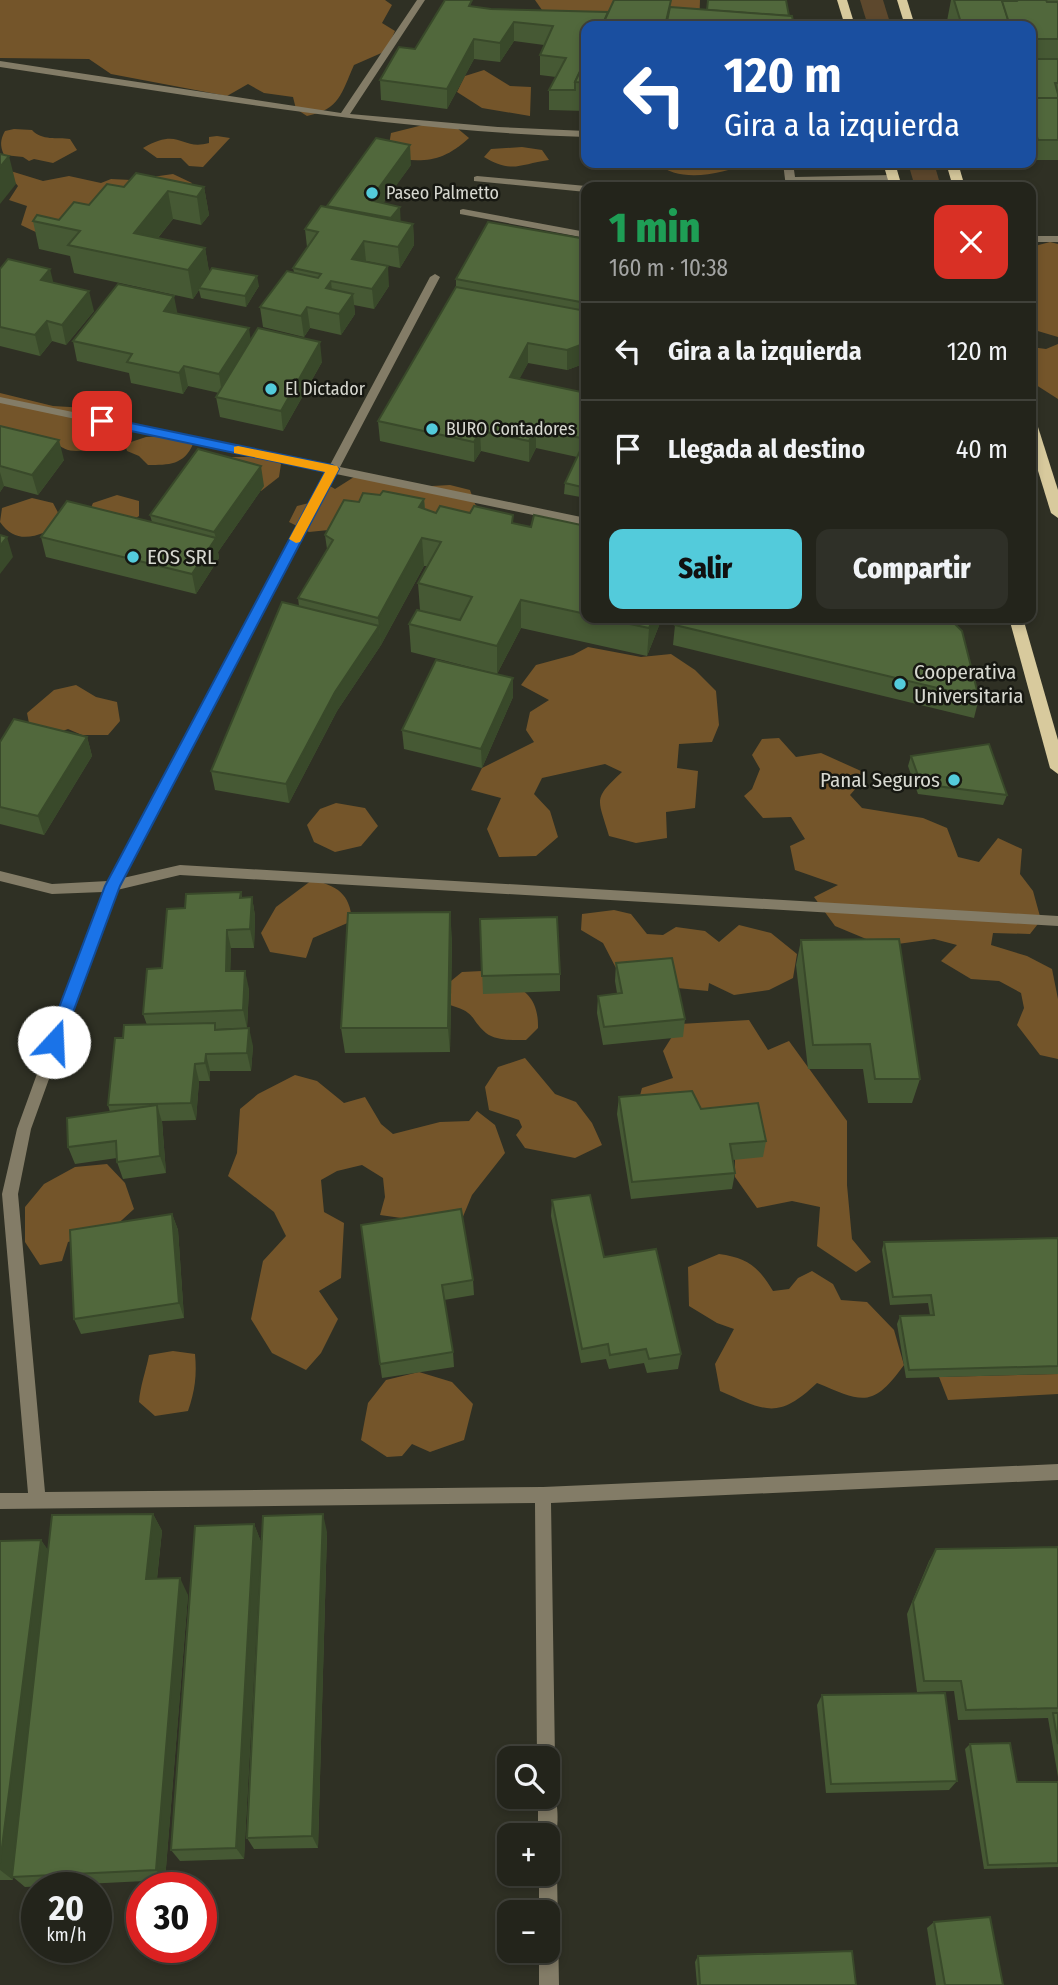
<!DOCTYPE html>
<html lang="es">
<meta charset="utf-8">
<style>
:root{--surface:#23241b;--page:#2f3028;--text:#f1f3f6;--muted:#a3a4a3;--line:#40413a;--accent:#53cbdb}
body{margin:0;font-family:"Fira Sans Condensed",sans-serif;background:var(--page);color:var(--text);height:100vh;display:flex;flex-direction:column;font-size:26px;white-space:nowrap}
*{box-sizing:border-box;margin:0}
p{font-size:23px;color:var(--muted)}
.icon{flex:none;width:38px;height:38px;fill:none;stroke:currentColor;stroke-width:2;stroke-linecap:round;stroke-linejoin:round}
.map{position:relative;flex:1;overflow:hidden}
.side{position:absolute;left:581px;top:182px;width:455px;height:441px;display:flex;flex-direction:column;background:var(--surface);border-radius:14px;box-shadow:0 4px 10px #0003,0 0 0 2px var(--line)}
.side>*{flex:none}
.banner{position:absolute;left:581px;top:21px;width:455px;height:147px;border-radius:14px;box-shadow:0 4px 10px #0003,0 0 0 2px var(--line);background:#1a4fa0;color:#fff;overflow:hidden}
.tools{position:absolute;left:497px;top:1746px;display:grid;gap:14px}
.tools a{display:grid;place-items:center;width:63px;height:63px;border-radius:14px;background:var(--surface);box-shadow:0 4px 10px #0003,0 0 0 2px var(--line);font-size:35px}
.speed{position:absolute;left:21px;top:1872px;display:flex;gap:14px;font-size:35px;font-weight:700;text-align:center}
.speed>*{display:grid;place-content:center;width:91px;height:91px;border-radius:50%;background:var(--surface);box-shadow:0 4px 10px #0003,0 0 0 2px var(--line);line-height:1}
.speed small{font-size:18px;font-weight:400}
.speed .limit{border:10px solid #d22;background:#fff;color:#111}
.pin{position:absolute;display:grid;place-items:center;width:60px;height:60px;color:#fff;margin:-30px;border-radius:14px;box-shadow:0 4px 10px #0006}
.me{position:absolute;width:77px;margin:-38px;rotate:20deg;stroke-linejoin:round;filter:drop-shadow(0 0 5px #0008)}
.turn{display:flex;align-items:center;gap:24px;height:147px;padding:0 28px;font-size:32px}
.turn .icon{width:91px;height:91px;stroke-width:2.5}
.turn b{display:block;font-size:49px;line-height:60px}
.round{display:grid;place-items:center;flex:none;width:74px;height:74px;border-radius:14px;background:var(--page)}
.head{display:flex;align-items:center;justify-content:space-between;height:119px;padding:0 28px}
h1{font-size:42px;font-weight:800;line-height:52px;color:#1e9e55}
.button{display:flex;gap:14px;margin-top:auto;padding:14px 28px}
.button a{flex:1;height:80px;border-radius:14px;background:var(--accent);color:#111;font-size:28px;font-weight:800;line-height:80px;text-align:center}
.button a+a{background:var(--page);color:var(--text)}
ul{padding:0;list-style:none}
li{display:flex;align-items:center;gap:21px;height:98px;padding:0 28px;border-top:2px solid var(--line)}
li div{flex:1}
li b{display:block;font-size:26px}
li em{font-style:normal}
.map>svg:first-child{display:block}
</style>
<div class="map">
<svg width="1058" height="1985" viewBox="0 0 1058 1985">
<rect width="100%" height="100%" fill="#2f3024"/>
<g fill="#5d482d">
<polygon points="860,0 883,0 891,26 868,26"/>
<polygon points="908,163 934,163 941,187 915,187"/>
</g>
<g fill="#74552a">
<path d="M0,0h385l7,5 -10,18 13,8 -9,20 -32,14c-13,29 -14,44 -47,51l-11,-7 -3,-12 -29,-4 -16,-9 -21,12 -116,-22 -22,-15 -89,-1z"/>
<polygon points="535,0 700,0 699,26 577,21 542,10"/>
<polygon points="484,70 510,86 531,87 530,116 482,108 457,92 465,76"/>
<path d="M427,124l30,4 12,10c-27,25 -47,25 -82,19l4,-24z"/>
<path d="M14,129l18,1c10,11 25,7 38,9l7,11 -24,13 -19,-4 -5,2 -6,-4 -19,-2c-4,-9 -4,-15 1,-24z"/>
<path d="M217,136l13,2 -27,29 -14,-1 -8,-8h-24l-14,-10c38,-22 37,3 66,-5v-6z"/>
<path d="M522,147l20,3 7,10c-29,4 -37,14 -65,-3l7,-8z"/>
<path d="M657,163h91c-26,11 -69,21 -91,0z"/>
<polygon points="4,169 43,181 69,176 101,183 111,179 131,180 173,174 192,183 180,198 42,235 21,225 27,206 9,200 18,186"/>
<polygon points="1050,242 1058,244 1058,337 1031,329 1031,247"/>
<polygon points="1058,344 1058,399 1033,383 1035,374 1031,368 1031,347 1046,349"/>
<path d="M0,393l53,13 33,2 25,9 5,17c-20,14 -44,27 -63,6l-53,-5z"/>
<path d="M164,436l16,2 13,6c-9,21 -24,21 -45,21l-9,-9 -12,-5 -2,-7 21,-7z"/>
<polygon points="218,457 273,457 281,464 279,477 261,491 243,491"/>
<polygon points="354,477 414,487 450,485 470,490 475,504 490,521 358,527 309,532 289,522 297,506 309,503 325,483 335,489"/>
<polygon points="117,495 139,501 139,516 122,527 87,517 93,503"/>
<path d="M32,498l21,5 11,21c-23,10 -46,24 -64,-2l2,-14z"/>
<path d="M588,647l53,10 30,-3 24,16 21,21 3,34 -7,17 -33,2 -2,24 21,3 -3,37 -29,4 1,26 -31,5 -27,-7c-11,-38 -17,-36 13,-64l-17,-8 -63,14 -8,16 16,17 8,26 -22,19 -37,1 -12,-28 14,-31 -30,-8 11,-22 52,-26 -8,-12 4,-18 19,-12 -28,-15 15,-20 37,-10z"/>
<polygon points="76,685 96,697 117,702 120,721 108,735 82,735 68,729 52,735 31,733 27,713 54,690"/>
<polygon points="779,738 796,757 821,753 861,771 865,778 850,795 862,808 923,818 947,828 958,857 979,862 998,838 1022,849 1020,874 1033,891 1041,920 1030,934 993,933 991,945 1027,956 1052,969 1058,999 1058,1059 1040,1055 1017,1025 1024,1008 1021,993 999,981 971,979 941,961 957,945 934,939 883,946 835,926 814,897 838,885 795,870 790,846 805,839 791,817 763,818 744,796 752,789 760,769 752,755 762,739"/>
<polygon points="336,803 365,808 378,826 361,846 335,852 314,842 307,825 320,809"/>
<path d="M312,880c25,6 38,13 40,41l-39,17 -7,20 -36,-6 -9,-19 15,-26z"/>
<polygon points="614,910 631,914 647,934 663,935 676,927 705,931 719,942 739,925 771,933 797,954 793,978 769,990 734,995 709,983 708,991 677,988 617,970 603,943 581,930 582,914"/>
<path d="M482,971c31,14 57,17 56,57l-12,12c-12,0 -30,1 -40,-7 -17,-15 -9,-20 -36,-28l1,-24 11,-9z"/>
<polygon points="749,1020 768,1050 789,1041 847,1121 847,1185 852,1239 871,1262 856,1272 817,1246 820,1207 792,1201 757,1208 735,1177 735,1145 638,1103 642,1088 673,1078 663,1051 680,1024"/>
<polygon points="525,1058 555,1094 576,1102 592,1123 602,1145 575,1158 525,1148 516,1135 522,1127 519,1120 489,1110 485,1087 498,1067"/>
<polygon points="295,1075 317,1081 344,1103 365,1097 381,1124 393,1134 440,1122 469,1121 477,1111 495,1125 505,1153 472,1195 462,1219 437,1223 380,1215 385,1197 383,1178 362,1165 337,1171 321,1180 324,1212 344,1223 341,1278 319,1291 338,1319 321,1353 306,1370 272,1353 251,1319 263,1261 286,1236 274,1212 228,1176 237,1153 240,1109 258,1094"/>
<polygon points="107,1164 125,1183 134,1209 111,1230 68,1242 62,1261 40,1265 25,1242 25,1207 44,1184 75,1167"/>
<path d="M719,1254c28,4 39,12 54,37l16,-2 9,-11 14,-7 21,13 8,16 26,2 27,28 10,35c-32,44 -41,37 -87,18 -39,37 -51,28 -97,8l-5,-27 19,-35 -17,-6 -28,-17 -1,-39z"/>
<path d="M173,1351l22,3c2,21 0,37 -7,57l-33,5 -16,-14c1,-16 7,-31 10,-47z"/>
<polygon points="419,1372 452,1382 473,1404 464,1440 430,1452 412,1444 402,1456 387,1457 361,1440 368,1403 386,1380"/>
<polygon points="1058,1374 1058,1394 948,1400 939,1377"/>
</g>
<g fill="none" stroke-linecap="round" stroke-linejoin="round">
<g fill="#837c67" fill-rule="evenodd">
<polygon points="783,163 793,163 795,177 893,175 898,178 893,181 795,183 796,187 786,187"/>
<polygon points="477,176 586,186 590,187 586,187 586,192 474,181 474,177"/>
<polygon points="463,209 586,232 586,238 460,214 460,210"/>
</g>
<g fill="#837c67" fill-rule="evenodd">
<path d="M417,0h8l-75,114 148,13 88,4v6c-197,-6 -391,-41 -586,-70v-6l341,52z"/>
<rect x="1031" y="236" width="27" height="6"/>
<polygon points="435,274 440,277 340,467 586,518 586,526 336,474 123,878 180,865 1058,916 1058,926 180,875 117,890 31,1129 18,1194 45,1492 543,1487 1058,1464 1058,1480 551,1503 555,1759 552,1765 548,1767 548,1759 537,1759 535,1503 0,1509 0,1493 28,1493 2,1194 17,1129 103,892 52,894 0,881 0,871 52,884 108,881 326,472 0,403 0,397 330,465 430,277"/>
<path d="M548,1788l5,3c6,13 6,38 1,52l-6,2v-9h-10v-39h10z"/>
<polygon points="548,1865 555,1867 557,1874 559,1985 539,1985 539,1951 548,1951 548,1913 539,1913 539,1874 548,1874"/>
</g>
<g fill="#d8ca9d" fill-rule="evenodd">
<polygon points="837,0 847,0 855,26 845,26"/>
<polygon points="897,0 907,0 915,26 905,26"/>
<polygon points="883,163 895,163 902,187 890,187"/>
<polygon points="946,163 958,163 965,187 953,187"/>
<polygon points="1031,423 1038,427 1058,490 1058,518 1051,513 1031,448"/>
<polygon points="1009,618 1023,618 1058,740 1058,774 1050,768"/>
</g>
</g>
<g fill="#465934">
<polygon points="786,0 586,26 586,111 549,110 549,90 556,77 540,75 540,55 544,45 514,41 500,62 474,59 447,109 381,100 380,80 415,49 472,6 491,9 608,12 670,7 707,10"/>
<polygon points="951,0 1058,0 1058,160 1033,160 1032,157 1031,163 1031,26 948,26 947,21"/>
<polygon points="991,163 1026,163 991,164"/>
<polygon points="411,165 383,203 401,222 413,224 414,245 400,268 366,261 389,286 374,309 354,305 355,314 341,335 310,328 304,337 263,327 260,307 294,272 293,268 307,247 305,229 327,207 327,206"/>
<polygon points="124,187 204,187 209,215 201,225 173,219 158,238 205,248 209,272 259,286 246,307 201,298 199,290 193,299 74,273 70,256 39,249 33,221 59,220"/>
<polygon points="586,239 586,363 567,370 528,363 519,379 586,393 586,498 564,494 565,483 577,457 536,448 529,462 481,451 474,462 380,441 378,421 456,287 456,279"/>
<polygon points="0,269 53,283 94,311 66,345 52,341 40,356 0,346"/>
<polygon points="177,314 251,340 322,362 283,431 220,417 216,397 219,393 188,386 183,394 131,383 129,373 77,361 73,341"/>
<polygon points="0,426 64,460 38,495 4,486 0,492"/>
<polygon points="264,486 218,552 219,558 196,594 46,557 41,537 152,522 150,515"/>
<polygon points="424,499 425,509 436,513 514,523 531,527 586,526 586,618 662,618 647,656 521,628 497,674 411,652 409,624 420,610 418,583 427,566 424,566 381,645 337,711 289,803 215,790 211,771 299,606 298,598 327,549 325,535 359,502"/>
<polygon points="675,625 979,698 974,718 673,645"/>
<polygon points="513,678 513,697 482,768 404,749 402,730"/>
<polygon points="87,737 92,756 44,835 0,824 0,742"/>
<polygon points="911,756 1007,795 1003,805 918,794 908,766"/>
<polygon points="241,892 242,898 252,897 255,916 254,948 231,948 230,971 249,989 247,1028 216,1029 253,1046 251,1071 210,1071 210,1081 199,1081 196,1120 162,1121 166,1173 123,1179 117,1162 117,1158 75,1164 68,1147 110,1112 108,1105 123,1038 147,1025 143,1014 162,968 185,908"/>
<polygon points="480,919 560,974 560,991 483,994"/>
<polygon points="452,938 450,1052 345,1053 341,1028"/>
<polygon points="801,940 920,1079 912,1103 868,1103 863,1069 808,1069 796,965"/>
<polygon points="616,963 685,1019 683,1037 603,1045 597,1013 598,996 617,993 615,981"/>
<polygon points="619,1097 701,1109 766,1141 763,1157 733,1160 735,1173 732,1189 631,1199 617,1114"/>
<polygon points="552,1200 604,1257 681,1354 678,1369 647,1373 644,1363 609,1369 606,1359 581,1363 551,1216"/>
<polygon points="461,1209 473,1280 474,1295 444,1300 453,1352 454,1367 382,1378 380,1364"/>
<polygon points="172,1214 178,1230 184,1318 81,1334 74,1319"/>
<polygon points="1058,1238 1058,1374 906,1378 897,1324 900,1316 930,1315 928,1303 890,1305 882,1250 884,1242"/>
<polygon points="153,1514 162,1531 157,1579 188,1595 165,1880 25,1887 13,1877 13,1880 0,1880 0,1541 41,1540 48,1551"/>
<polygon points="254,1524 261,1542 244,1859 180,1861 171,1850"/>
<polygon points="327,1532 318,1848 254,1849 247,1838"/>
<polygon points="1058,1547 1058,1777 1048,1718 958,1720 954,1691 917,1692 907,1614 929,1561 936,1549"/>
<polygon points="822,1695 957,1781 949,1790 826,1793 817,1705"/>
<polygon points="970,1744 1017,1782 1058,1782 1058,1867 984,1869 965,1749"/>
<polygon points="934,1922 1003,1985 936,1985 927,1928"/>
<polygon points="698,1956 856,1985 697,1985 695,1962"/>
</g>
<g fill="#39492a">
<polygon points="514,22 514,41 500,62 500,43"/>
<polygon points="474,39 474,59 447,109 447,89"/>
<polygon points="410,145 411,165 375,215 370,200"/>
<polygon points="9,156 16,184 0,204 0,167"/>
<polygon points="204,187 209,215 201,225 197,197"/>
<polygon points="168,191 173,219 139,261 134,233"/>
<polygon points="400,207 401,227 393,239 391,218"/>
<polygon points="413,224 414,245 400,268 398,247"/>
<polygon points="364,241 366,261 352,259"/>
<polygon points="205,248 210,276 199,288 199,290 193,299 188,270"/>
<polygon points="388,266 389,286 374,309 372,289"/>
<polygon points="50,269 55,289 41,280"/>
<polygon points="257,276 259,286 246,307 245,296"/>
<polygon points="331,281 333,301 326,288"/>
<polygon points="89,291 94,311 66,345 62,325"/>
<polygon points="353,294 355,314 341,335 339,314"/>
<polygon points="174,296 178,316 164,311"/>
<polygon points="307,307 310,328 304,337 301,316"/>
<polygon points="47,321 52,341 40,356 35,335"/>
<polygon points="249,328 252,349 222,394 219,374"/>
<polygon points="320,342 322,362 283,431 281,411"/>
<polygon points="528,343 528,363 510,397 510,377"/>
<polygon points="586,343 586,363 567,370 567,350"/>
<polygon points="184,366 188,386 183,394 179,373"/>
<polygon points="586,427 586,445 580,458 581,438"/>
<polygon points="536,428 536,448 529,462 529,441"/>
<polygon points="480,431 481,451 474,462 474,442"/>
<polygon points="59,440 64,460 38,495 32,475"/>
<polygon points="261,466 264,486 218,552 219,558 196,594 192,574 216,538 214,532"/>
<polygon points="0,472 4,486 0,492"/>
<polygon points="424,499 426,527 419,507"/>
<polygon points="7,537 13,557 0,574 0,546"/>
<polygon points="422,538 424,566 381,645 378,618"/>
<polygon points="521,600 521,628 497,674 497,646"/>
<polygon points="653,618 662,618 647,656 649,628"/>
<polygon points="379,626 381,645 337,711 289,803 286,784 335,692"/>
<polygon points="513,678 513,697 482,768 481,749"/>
<polygon points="87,737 92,756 44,835 38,816"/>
<polygon points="252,897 255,916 254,948 250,929"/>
<polygon points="450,912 452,938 450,1052 448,1028"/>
<polygon points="227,930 231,948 230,989 226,971"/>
<polygon points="245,971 249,989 247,1028 243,1010"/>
<polygon points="249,1028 253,1046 251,1071 247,1053"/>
<polygon points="206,1054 210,1071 210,1081 205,1063"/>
<polygon points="195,1064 199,1081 196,1120 191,1103"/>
<polygon points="157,1105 162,1122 166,1173 160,1156"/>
<polygon points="172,1214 178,1230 184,1318 179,1303"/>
<polygon points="153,1514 162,1531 155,1595 146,1579"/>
<polygon points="323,1514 327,1532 318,1848 312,1836"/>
<polygon points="254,1524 261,1542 244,1859 236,1848"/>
<polygon points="41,1540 53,1557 13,1880 0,1870 0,1863"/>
<polygon points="180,1578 188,1595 165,1880 156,1870"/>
</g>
<g fill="#51683c" stroke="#39492a" stroke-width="2">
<polygon points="445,0 472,0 469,6 491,9 608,12 602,26 586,26 586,59 575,82 575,90 549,90 566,58 540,55 553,26 514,22 500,43 474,39 447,89 380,80 399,47 415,49"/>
<polygon points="614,0 671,0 665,26 602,26"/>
<polygon points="708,0 786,0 789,16 707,10"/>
<polygon points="954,0 1002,0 1010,26 962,26"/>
<polygon points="1015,0 1046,0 1047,2 1058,2 1058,39 1031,39 1031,26 1010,26 1002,1 1016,1"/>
<polygon points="670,7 792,16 794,26 666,26"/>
<polygon points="586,59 586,83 575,82"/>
<polygon points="1031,59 1058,59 1058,83 1055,83 1058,94 1058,98 1031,98"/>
<polygon points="1031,98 1058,98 1058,140 1038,140 1031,118"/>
<polygon points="1031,126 1036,143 1031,143"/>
<polygon points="376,138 410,145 370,200 400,207 391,218 327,206"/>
<polygon points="0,154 9,156 0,167"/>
<polygon points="136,173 204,187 197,197 168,191 134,233 205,248 188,270 68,245 80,231 33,221 37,215 59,220 74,202 89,205 107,184 124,187"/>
<polygon points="321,206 413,224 398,247 364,241 352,259 388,266 372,289 331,281 326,288 353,294 339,314 307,307 301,316 260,307 287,271 318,278 321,274 293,268 318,232 305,229"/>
<polygon points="488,222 586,239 586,303 456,279"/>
<polygon points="8,259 50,269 41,280 89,291 62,325 47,321 35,335 0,327 0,269"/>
<polygon points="212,268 257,276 245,296 199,288"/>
<polygon points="118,284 174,296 164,311 249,328 219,374 184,366 179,373 127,362 132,354 73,341"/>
<polygon points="456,287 586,311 586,343 567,350 528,343 510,377 586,393 586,427 581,438 536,428 529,441 480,431 474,442 378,421"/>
<polygon points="258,328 320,342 281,411 216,397"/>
<polygon points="0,426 59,440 32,475 0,466"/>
<polygon points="586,438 586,488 565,483"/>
<polygon points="198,449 261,466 214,532 150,515"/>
<polygon points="383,491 424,499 419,507 436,513 440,506 470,513 474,506 513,515 512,523 531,527 534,515 586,526 586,614 521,600 497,646 409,624 417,610 460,620 472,597 418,583 441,542 422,538 378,618 298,598 333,540 325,535 344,500 359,502 363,493 380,495"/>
<polygon points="67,501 216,538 192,574 41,537"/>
<polygon points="0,535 7,537 0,546"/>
<polygon points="282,602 379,626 335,692 286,784 211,771"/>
<polygon points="602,618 653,618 649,628"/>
<polygon points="678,618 949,618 962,631 979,698 675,625"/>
<polygon points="436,660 513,678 481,749 402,730"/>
<polygon points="14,719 87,737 38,816 0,807 0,742"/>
<polygon points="989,744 1007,795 921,784 911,756"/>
<polygon points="241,892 240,898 252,897 250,929 227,930 226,971 245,971 243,1010 143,1014 147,969 162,968 167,909 185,908 186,894"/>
<polygon points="450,912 448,1028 341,1028 348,913"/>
<polygon points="557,917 560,974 482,976 480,919"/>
<polygon points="899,939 920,1079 875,1079 870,1044 813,1045 801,940"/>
<polygon points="672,958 685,1019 604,1027 598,996 622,993 616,963"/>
<polygon points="215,1023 215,1030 249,1028 247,1053 206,1054 205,1063 195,1064 191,1103 108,1105 115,1038 123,1038 124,1025"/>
<polygon points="692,1091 701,1109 758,1103 766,1141 730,1144 735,1173 632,1182 619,1097"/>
<polygon points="157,1105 160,1156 117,1162 116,1141 68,1147 67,1118"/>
<polygon points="590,1195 604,1257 656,1249 681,1354 649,1359 646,1349 610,1355 608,1344 582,1349 552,1200"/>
<polygon points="461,1209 473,1280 442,1285 453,1352 380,1364 361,1225"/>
<polygon points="172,1214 179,1303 74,1319 70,1230"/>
<polygon points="1058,1238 1058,1366 909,1370 900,1316 934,1315 931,1295 893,1297 884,1242"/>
<polygon points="153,1514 146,1579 180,1578 156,1870 12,1877 52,1515"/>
<polygon points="323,1514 312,1836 247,1838 263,1516"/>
<polygon points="254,1524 236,1848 171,1850 195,1526"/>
<polygon points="41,1540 0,1863 0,1541"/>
<polygon points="1058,1547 1058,1708 966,1710 961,1681 924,1681 913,1602 936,1549"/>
<polygon points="945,1693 957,1781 831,1784 822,1695"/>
<polygon points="1053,1713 1058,1713 1058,1744"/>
<polygon points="1010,1743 1017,1782 1058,1782 1058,1863 988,1865 970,1744"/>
<polygon points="990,1917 1003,1985 945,1985 934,1922"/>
<polygon points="852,1951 856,1985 700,1985 698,1956"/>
</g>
<polygon fill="#1a73e8" stroke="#114b97" stroke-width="2" points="102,417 332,465 339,469 120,886 62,1042 59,1047 48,1047 46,1042 105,886 325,472 98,424 96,421"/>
<polygon fill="#f59e0b" points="238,446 337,466 339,469 300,542 296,543 289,539 325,472 234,453 234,447"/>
<g fill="#53cbdb" stroke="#171812" stroke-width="2.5">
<circle cx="372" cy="193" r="7"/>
<circle cx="271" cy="389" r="7"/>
<circle cx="432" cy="429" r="7"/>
<circle cx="133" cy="557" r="7"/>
<circle cx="900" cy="684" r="7"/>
<circle cx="954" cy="780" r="7"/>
</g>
<g text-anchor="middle" stroke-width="5" stroke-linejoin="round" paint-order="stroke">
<g font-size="18" fill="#d7d8d0" stroke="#171812" text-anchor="start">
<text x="386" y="199">Paseo Palmetto</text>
<text x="285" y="395">El Dictador</text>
<text x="446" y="435">BURO Contadores</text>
</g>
<g font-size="21" fill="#d7d8d0" stroke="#171812" text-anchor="start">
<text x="147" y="564">EOS SRL</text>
<text x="914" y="679">Cooperativa<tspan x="914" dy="24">Universitaria</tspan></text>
<text x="940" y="787" text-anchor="end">Panal Seguros</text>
</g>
</g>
</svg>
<div class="tools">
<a><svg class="icon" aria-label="search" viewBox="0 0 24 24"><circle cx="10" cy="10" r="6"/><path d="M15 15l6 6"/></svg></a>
<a>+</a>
<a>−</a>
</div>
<div class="speed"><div>20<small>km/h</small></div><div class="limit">30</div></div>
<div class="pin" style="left:102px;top:421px;background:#d93025"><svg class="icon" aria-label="arrive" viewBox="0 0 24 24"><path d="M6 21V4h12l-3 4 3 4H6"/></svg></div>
<svg class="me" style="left:54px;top:1042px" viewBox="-20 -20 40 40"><circle r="19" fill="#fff"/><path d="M0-13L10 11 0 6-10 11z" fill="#1a73e8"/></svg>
<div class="banner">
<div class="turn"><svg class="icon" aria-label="left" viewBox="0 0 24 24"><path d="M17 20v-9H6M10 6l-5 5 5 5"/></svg><div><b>120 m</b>Gira a la izquierda</div></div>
</div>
<section class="side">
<div class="head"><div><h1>1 min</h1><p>160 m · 10:38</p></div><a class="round" style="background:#d93025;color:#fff"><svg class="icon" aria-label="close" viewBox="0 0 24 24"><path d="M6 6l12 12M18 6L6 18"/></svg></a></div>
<ul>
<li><svg class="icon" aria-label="left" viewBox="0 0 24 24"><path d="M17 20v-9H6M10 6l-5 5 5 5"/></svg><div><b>Gira a la izquierda</b></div><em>120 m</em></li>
<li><svg class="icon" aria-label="arrive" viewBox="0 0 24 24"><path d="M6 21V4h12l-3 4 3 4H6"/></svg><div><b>Llegada al destino</b></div><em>40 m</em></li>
</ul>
<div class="button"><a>Salir</a><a>Compartir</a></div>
</section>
</div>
